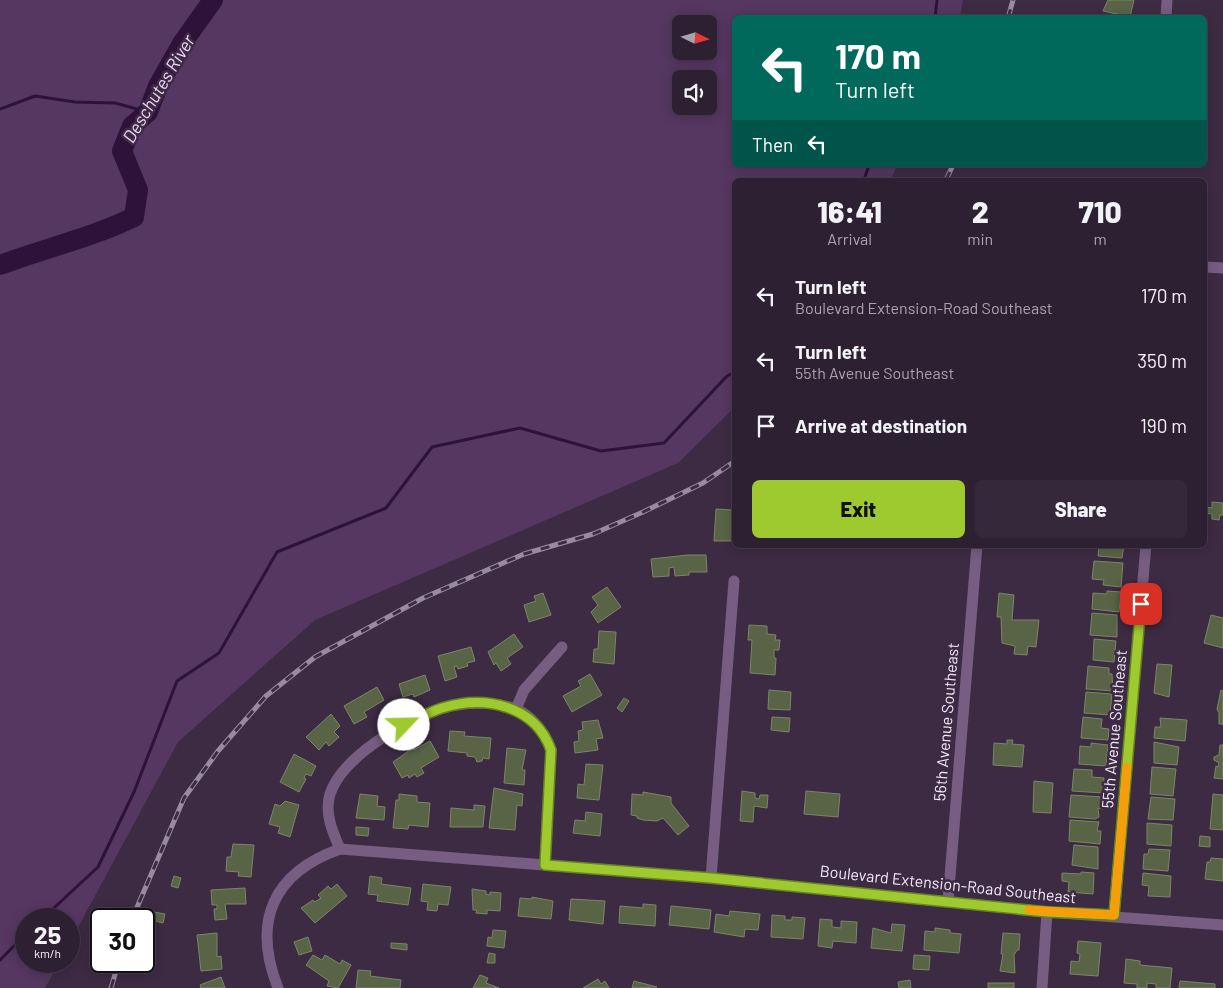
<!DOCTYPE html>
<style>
:root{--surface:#2e2033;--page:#36283b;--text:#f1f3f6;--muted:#a7a3ac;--line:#493e4e;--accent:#9eca2f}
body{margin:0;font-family:Barlow,sans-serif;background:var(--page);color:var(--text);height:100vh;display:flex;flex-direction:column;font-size:19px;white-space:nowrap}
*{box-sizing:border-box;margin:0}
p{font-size:16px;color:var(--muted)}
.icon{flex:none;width:28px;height:28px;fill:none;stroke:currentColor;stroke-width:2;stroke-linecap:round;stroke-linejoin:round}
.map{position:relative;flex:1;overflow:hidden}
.panel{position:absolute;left:732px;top:178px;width:475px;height:370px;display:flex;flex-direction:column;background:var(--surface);border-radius:8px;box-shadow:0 2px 12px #0003,0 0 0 1px var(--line)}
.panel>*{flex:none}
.guide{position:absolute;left:732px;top:15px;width:475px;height:152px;border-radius:8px;box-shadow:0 2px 12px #0003,0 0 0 1px var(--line);background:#00695c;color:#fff;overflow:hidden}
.needle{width:32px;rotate:95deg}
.buttons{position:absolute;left:672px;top:15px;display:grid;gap:10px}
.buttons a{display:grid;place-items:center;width:45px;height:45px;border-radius:8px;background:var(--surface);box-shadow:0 2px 12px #0003,0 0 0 1px var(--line);font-size:25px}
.speed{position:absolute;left:15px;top:908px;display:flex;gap:10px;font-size:25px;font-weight:700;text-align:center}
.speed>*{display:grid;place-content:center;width:65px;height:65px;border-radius:50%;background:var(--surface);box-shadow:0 2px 12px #0003,0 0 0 1px var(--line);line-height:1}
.speed small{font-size:12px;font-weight:400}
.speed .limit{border:2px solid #111;border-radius:8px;background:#fff;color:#111}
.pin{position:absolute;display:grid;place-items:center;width:42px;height:42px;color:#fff;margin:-21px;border-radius:10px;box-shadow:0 2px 8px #0006}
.me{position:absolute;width:55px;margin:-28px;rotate:66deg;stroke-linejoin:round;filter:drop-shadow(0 0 4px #0008)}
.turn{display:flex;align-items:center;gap:18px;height:105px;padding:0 20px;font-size:22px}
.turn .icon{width:65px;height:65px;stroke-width:2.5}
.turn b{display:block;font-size:35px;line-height:42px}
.then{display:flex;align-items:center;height:48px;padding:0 20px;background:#0003;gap:10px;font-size:19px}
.eta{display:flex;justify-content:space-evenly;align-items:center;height:85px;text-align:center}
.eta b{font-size:30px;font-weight:800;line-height:35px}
.cta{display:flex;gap:10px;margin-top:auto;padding:10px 20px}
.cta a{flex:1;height:58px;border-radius:8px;background:var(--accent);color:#111;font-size:20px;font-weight:800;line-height:58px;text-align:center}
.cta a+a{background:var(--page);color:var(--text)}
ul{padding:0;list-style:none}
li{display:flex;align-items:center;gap:15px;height:65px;padding:0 20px}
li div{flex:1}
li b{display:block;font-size:19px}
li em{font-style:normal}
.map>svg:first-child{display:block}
</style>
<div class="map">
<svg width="1223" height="988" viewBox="0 0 1223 988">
<rect width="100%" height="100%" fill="#3d2b44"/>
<path fill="#553761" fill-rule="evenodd" d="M0,0h963l-3,17 -225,1v147h162l-6,15h-156v227l-57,56 -363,157 -137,122 -109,202v-25h-43v42h34l-15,27h-45zM681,24h28v27h-28zM681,79h28v27h-28z"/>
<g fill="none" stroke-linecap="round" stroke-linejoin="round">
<g stroke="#2f123a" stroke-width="3">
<polyline points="935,18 937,0"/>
<polyline points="0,109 35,96 75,102 115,103 148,112"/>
<polyline points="864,180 869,165"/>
<polyline points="42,919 98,867 134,792 177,681 219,653 277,552 386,508 432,447 520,428 601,451 664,443 727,376 735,372"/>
<polyline points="0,960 26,934"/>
</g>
<path stroke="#2f123a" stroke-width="20" d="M0,265c45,-17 91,-27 134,-48l4,-27 -16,-39 10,-25 16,-14 10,-26 25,-44 30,-42"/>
</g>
<g fill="#596446" stroke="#7a8666">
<polygon points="1108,0 1134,0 1130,17 1103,11"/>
<polygon points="1212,502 1223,503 1223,515 1220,515 1219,520 1212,519 1212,514 1205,513 1205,507 1212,508"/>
<polygon points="716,509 733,510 732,541 714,541"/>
<polygon points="1099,545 1124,545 1122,558 1098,556"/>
<polygon points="688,555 706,555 707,572 689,572 689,575 675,576 674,567 669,568 669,576 653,577 651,559"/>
<polygon points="1094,561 1123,563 1121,587 1103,585 1104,580 1092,579"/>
<polygon points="607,587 621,607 598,623 591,612 598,605 592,597"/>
<polygon points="1107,591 1121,592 1119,612 1092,609 1093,593 1107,594"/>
<polygon points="543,593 551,615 529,622 524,605 536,601 534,596"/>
<polygon points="999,593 1014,595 1012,620 1039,620 1036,647 1028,646 1027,655 1014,654 1015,646 1002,643 1001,617 997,617"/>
<polygon points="1092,613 1117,615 1117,637 1090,635"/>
<polygon points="1211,615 1223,618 1223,648 1204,643"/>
<polygon points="749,625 767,626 767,634 776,635 775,640 780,640 779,650 774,650 774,658 776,658 775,675 750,673 752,640 748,640"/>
<polygon points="599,631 616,632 614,664 593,662 594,649 598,649"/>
<polygon points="514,634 523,647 507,658 511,664 501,671 496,663 494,665 488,652"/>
<polygon points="1094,639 1116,641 1114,662 1093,660"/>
<polygon points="471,647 475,661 467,663 468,666 458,669 457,666 454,667 457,677 445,681 438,656"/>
<polygon points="1157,664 1172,665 1169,697 1154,693"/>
<polygon points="1088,666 1109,668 1109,674 1112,674 1113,691 1086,689"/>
<polygon points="590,674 602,695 572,712 563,696 581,686 578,681"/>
<polygon points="425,675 430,690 414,697 413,694 403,697 399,684"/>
<polygon points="377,687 384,700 364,712 367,717 354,724 344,706"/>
<polygon points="769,690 791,692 790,710 768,709"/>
<polygon points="1221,690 1223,691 1223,724 1219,724 1219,713 1217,709"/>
<polygon points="1086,692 1112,694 1110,715 1084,713"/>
<polygon points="624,698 629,701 622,712 617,708"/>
<polygon points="331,714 340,726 334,732 339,737 329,746 326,742 319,750 306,737"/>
<polygon points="772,717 790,718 789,732 771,730"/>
<polygon points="1083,717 1102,719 1101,728 1109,729 1108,740 1081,738"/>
<polygon points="1160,718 1187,720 1185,741 1154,738 1155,727 1161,727"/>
<polygon points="598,720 603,738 596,739 598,750 575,753 574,742 579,741 578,731 583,730 582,722"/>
<polygon points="450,731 465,732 464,736 491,738 489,759 483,758 482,761 477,762 475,757 467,756 467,753 448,751"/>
<polygon points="1007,740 1013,740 1012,744 1024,745 1022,767 993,765 994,743 1007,744"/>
<polygon points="430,741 439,757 421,768 424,773 417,777 415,774 409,778 408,775 402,778 393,762 413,748 414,750"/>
<polygon points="1154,742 1179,747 1177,765 1154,763"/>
<polygon points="1091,743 1108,745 1106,766 1079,764 1080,746 1091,747"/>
<polygon points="1220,745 1223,745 1223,779 1214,778 1216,766 1218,767 1219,763 1214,760 1214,757 1219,755"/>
<polygon points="507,748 526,750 522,770 525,770 524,785 504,783"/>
<polygon points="294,754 316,766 311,776 306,774 304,778 306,779 299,792 280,782"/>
<polygon points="586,764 603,765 599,800 577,798 578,784 584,785"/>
<polygon points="1152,767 1176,769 1173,796 1150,794"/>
<polygon points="1074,769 1092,770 1092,777 1104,778 1103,793 1072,791"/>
<polygon points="1034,781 1053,783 1051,813 1033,812"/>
<polygon points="494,788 523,794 522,806 517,805 515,830 489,828"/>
<polygon points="742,791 755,793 755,798 759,799 760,795 768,795 767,808 754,806 753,822 740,821"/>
<polygon points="806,791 840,794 838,817 804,814"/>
<polygon points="643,792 671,797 671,803 689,826 678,835 663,818 657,821 643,820 637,818 637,816 631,815 632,794 643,795"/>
<polygon points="360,794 378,796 377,806 385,807 384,820 356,818"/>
<polygon points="399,794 417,796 417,802 430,803 428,827 409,825 408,829 393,828 396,800 399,800"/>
<polygon points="1213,794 1223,795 1223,830 1210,829"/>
<polygon points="1071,795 1103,797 1103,809 1098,808 1099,817 1095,819 1069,817"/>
<polygon points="1151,797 1175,799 1173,820 1148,819"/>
<polygon points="285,801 299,805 290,837 278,833 280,827 269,824 275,804 280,806"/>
<polygon points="474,805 485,806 483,827 450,827 451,808 474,810"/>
<polygon points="586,812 602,814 600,836 573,833 575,820 585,821"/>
<polygon points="1070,820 1099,822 1097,831 1101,831 1100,844 1069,841"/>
<polygon points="1147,823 1172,825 1171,846 1147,844"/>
<polygon points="356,827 369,828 368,836 356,835"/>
<polygon points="1200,836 1210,837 1210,847 1199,846"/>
<polygon points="233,844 254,845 251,877 238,876 239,872 226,871 227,857 231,857"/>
<polygon points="1074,845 1098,847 1098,869 1072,865"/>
<polygon points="1149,849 1170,850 1168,871 1143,869 1144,854 1148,854"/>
<polygon points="1211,858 1223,859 1223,881 1205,879 1207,862 1210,862"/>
<polygon points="1081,872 1094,873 1093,894 1068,892 1069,882 1062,881 1062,873 1081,874"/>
<polygon points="1143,873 1171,876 1170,897 1148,896 1149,886 1142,885"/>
<polygon points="174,876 181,878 178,888 171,886"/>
<polygon points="370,876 382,878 381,884 411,888 408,905 377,901 378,895 368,894"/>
<polygon points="337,884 347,896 315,923 301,908 313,900 315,902 321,898 318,895 328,886 331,889"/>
<polygon points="423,884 451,887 448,905 438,904 437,911 427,910 428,902 421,901"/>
<polygon points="245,888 246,904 225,904 227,919 215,920 214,909 217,909 217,905 212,905 211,890"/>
<polygon points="472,889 486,891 486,894 490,895 490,892 501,893 500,911 487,910 487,914 476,913 477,910 473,910"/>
<polygon points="532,897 553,901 551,919 518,916 520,898 532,899"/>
<polygon points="571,899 605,901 603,924 569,920"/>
<polygon points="643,904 656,905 655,926 619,923 620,906 643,908"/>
<polygon points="671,906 711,910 709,929 669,925"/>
<polygon points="730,911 760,914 758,930 745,929 744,937 714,932 716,914 729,916"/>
<polygon points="154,912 165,914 163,923 152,920"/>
<polygon points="772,915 785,916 785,920 792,920 792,917 805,918 803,939 771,937"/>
<polygon points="820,919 832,920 832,927 841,928 841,921 857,922 856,943 833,941 832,948 818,946"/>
<polygon points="892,924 905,925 902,951 871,948 873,928 891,933"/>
<polygon points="935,928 950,930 950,933 961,934 959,953 924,950 925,931 935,932"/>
<polygon points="493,930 506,931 504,948 487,946 488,937 492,938"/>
<polygon points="217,933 217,957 221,956 222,969 201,971 197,935"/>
<polygon points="1003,933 1020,934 1019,950 1017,950 1014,955 1015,973 1000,971 1003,954 1001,954"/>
<polygon points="308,937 312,951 299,955 294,942"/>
<polygon points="1078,941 1101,943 1098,976 1070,974 1071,961 1079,962 1080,954 1077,953"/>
<polygon points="391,943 407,944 407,950 391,948"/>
<polygon points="489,953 495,954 495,963 487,963"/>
<polygon points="313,955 322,960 325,955 340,964 342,960 351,965 338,988 327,986 329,981 306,965"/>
<polygon points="914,955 930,956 929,970 913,969"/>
<polygon points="1126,959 1140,961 1140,965 1172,968 1170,988 1156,988 1156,984 1147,983 1147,988 1137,988 1137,984 1124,983"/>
<polygon points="358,970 371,971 370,976 401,980 400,988 356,988"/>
<polygon points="480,975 488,978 486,983 499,988 473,988"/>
<polygon points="221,977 225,988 201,988 200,985"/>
<polygon points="598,979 601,984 605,981 609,988 583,988"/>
<polygon points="910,980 911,988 899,988 898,982"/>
<polygon points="634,981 657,987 632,988"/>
<polygon points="1180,981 1215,984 1215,988 1179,988"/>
<rect x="988" y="983" width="26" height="5"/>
</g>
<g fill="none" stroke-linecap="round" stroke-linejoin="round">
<g stroke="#765d81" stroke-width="11">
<polyline points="1166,18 1167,0"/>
<polyline points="1205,267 1223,268"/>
<polyline points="516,709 524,690 562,647"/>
<path d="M340,849c-7,-16 -16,-36 -10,-55 12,-37 76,-75 113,-86 20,-6 51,-7 72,1 17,6 30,25 36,41l-6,115"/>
<polyline points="711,878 734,581"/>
<polyline points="948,901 977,545"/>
<polyline points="1114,915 1146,545"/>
<path d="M278,988c-26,-66 -6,-115 62,-139l371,29 336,34 176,13"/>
<polyline points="1042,988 1047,912"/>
</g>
<defs>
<g id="rail">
<polyline points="1008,18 1013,0"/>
<polyline points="946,180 953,165"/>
<polyline points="132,919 184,798 218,751 266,696 315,657 423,598 524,554 593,534 643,512 703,483 735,461"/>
<polyline points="111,988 119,961"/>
</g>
</defs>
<use href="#rail" stroke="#998b9f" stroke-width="5"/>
<use href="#rail" stroke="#3d2b44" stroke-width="3" stroke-dasharray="9" stroke-linecap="butt"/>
</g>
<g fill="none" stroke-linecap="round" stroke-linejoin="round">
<defs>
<path id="route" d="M404,725c12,-5 25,-13 38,-17 43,-13 93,-3 109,42l-6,115 166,13 336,34 67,3 27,-311"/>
</defs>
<use href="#route" stroke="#67831f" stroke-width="12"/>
<use href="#route" stroke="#9eca2f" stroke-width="9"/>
<polyline stroke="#f59e0b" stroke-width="9" points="1029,910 1114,915 1127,767"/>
</g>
<g text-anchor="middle" stroke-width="5" stroke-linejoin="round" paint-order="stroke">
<g font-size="16" fill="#f3e8f8" stroke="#3d2b44">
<text transform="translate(946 722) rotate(-85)" y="6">56th Avenue Southeast</text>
<text transform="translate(1114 729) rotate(-85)" y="6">55th Avenue Southeast</text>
<text transform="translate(948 884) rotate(6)" y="6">Boulevard Extension-Road Southeast</text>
</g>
<g font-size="18" font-style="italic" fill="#efd1fc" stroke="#3d2b44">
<text transform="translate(159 89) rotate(-59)" y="6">Deschutes River</text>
</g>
</g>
</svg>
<div class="buttons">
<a><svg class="needle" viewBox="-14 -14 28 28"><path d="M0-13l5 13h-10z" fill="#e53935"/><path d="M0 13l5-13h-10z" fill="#a7a3ac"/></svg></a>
<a><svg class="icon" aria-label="sound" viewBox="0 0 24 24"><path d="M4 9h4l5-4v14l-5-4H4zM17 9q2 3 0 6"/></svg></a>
</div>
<div class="speed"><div>25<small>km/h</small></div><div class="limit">30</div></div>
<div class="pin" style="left:1141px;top:604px;background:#d93025"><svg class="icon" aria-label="arrive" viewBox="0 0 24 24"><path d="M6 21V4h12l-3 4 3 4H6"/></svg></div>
<svg class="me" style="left:404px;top:725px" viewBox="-20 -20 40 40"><circle r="19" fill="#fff"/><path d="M0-13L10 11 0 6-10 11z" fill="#9eca2f"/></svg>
<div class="guide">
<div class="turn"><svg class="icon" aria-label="left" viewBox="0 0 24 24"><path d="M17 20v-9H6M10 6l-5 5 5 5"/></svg><div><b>170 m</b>Turn left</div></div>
<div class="then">Then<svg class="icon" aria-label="left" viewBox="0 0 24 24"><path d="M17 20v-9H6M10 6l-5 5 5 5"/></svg></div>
</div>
<section class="panel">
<div class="eta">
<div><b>16:41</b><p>Arrival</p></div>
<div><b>2</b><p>min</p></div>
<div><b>710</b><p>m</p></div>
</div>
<ul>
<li><svg class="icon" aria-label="left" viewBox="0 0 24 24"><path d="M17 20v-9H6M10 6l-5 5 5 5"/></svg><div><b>Turn left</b><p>Boulevard Extension-Road Southeast</p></div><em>170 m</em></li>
<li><svg class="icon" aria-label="left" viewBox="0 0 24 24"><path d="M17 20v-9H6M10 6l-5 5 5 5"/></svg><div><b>Turn left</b><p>55th Avenue Southeast</p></div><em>350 m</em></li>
<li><svg class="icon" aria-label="arrive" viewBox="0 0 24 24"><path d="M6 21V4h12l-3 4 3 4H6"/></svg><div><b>Arrive at destination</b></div><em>190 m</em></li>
</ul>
<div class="cta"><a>Exit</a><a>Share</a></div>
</section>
</div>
